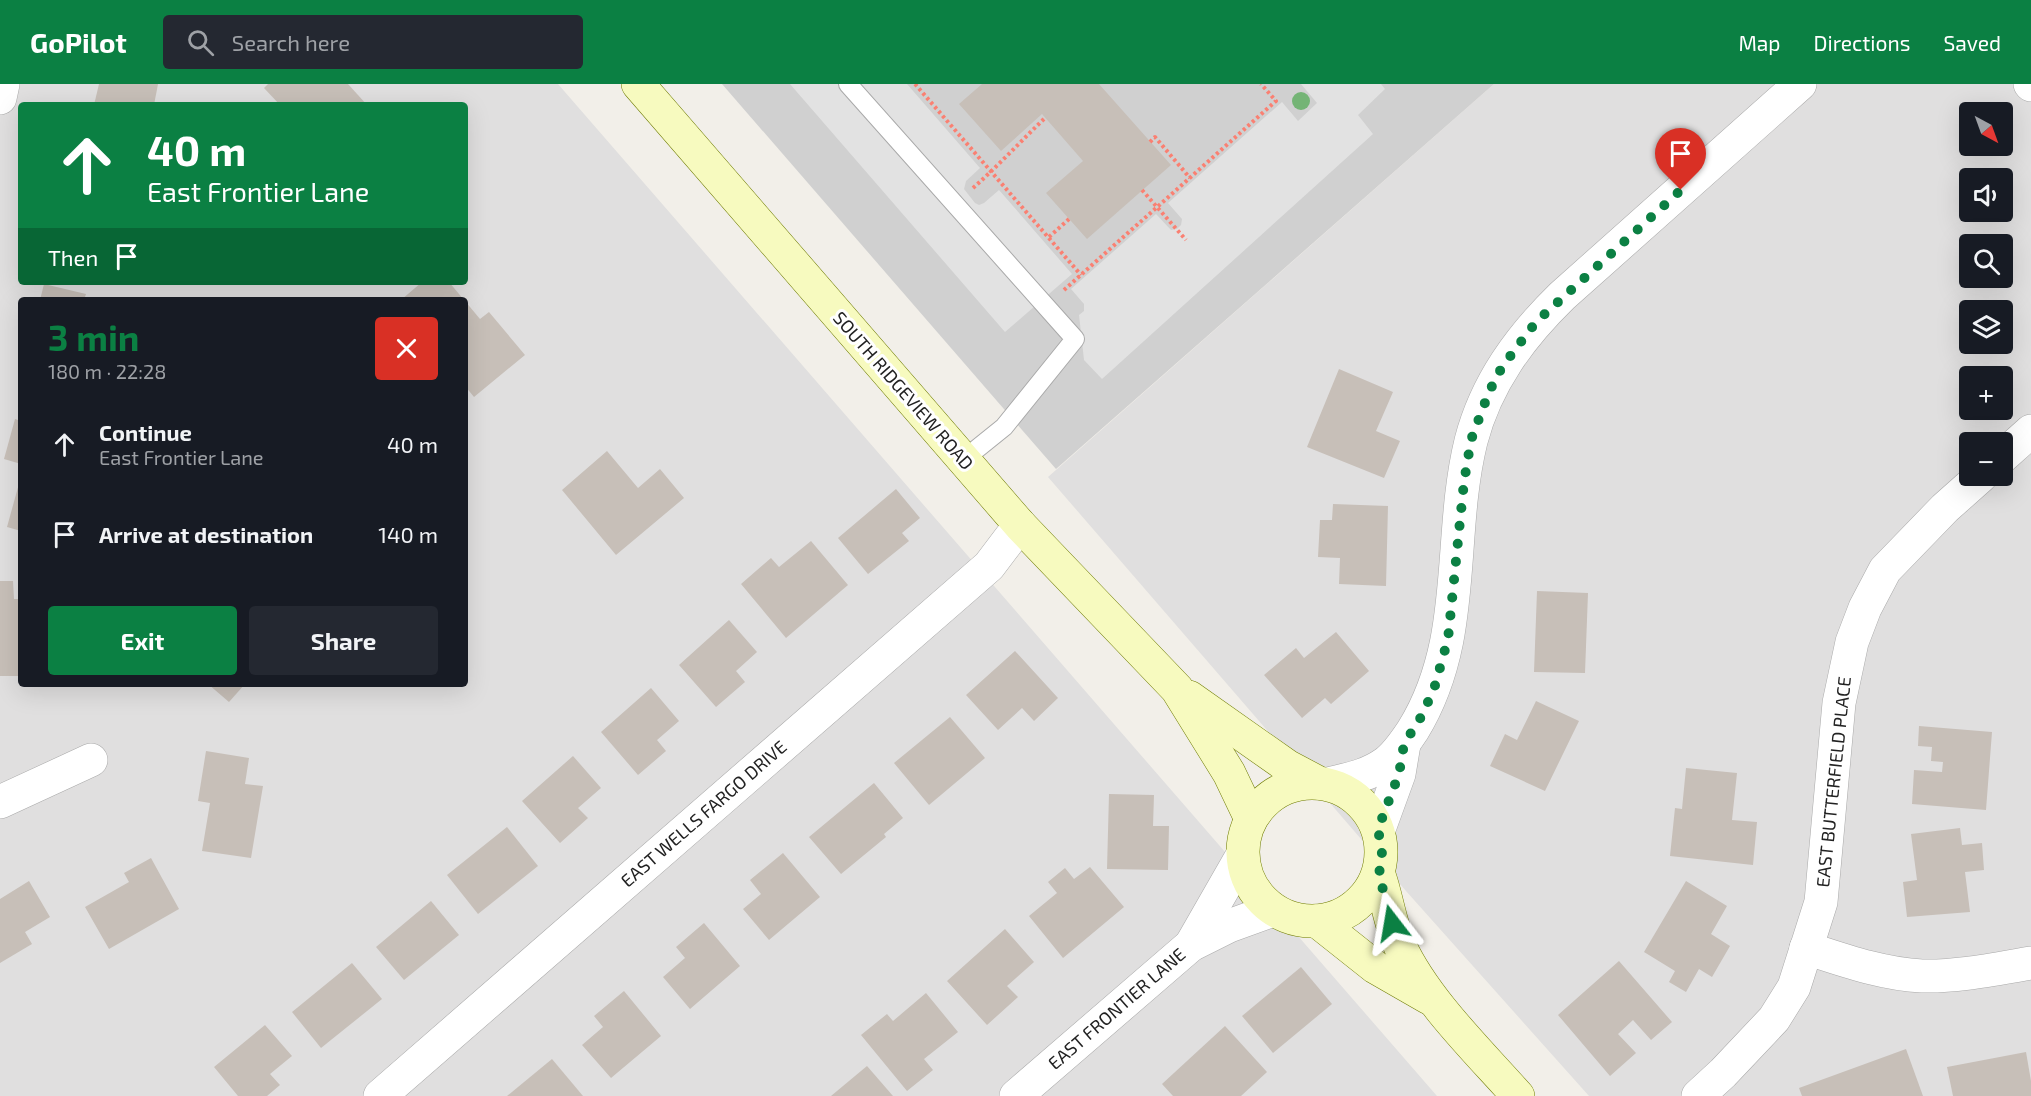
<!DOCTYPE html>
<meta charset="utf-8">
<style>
:root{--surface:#171b24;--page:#242831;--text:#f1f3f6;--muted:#9ea1a6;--accent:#0b8043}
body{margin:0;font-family:"Exo 2",sans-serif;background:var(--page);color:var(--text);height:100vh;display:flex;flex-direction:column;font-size:22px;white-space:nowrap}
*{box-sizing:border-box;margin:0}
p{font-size:20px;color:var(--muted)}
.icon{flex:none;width:33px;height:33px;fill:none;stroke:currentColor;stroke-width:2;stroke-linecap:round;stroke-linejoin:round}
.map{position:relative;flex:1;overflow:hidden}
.drawer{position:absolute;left:18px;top:213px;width:450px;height:390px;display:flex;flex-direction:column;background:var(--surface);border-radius:6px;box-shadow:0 6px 24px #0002}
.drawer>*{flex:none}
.guide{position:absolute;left:18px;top:18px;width:450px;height:183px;border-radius:6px;box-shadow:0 6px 24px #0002;background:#0b8043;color:#fff;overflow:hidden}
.needle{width:39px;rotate:139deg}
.buttons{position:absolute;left:1959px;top:18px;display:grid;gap:12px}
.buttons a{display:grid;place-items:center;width:54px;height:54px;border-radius:6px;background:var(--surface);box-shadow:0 6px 24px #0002;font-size:30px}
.pin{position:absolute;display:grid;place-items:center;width:51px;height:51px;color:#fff;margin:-62px -26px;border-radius:50% 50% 50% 0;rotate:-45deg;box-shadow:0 0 6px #0007}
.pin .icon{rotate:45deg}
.me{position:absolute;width:66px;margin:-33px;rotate:346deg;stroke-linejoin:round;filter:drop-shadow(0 0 4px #0008)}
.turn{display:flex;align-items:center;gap:21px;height:126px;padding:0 30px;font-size:27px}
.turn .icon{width:78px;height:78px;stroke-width:2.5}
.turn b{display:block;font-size:42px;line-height:51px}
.then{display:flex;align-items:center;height:57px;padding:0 30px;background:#0003;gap:12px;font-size:22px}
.round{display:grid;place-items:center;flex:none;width:63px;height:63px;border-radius:6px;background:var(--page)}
.headline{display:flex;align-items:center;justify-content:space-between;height:102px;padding:0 30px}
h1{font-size:36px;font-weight:700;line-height:45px;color:var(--accent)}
.cta{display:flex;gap:12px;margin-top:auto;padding:12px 30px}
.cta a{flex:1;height:69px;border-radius:6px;background:var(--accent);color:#fff;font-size:24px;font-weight:700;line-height:69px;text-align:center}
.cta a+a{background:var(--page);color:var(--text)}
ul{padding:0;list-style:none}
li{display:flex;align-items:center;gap:18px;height:90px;padding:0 30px}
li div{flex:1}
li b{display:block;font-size:22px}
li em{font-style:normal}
header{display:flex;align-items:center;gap:36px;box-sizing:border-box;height:84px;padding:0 30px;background:var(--accent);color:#fff}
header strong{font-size:28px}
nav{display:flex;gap:33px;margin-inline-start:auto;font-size:21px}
.search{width:420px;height:54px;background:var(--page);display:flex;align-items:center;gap:15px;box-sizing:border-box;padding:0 21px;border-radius:6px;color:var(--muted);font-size:22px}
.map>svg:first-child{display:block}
</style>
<header>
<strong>GoPilot</strong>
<div class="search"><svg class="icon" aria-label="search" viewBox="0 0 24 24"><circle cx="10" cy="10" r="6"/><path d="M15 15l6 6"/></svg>Search here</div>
<nav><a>Map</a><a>Directions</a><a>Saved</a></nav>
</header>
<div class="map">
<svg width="2031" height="1012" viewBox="0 0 2031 1012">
<rect width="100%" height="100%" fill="#f2efe9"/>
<g fill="#e0dfdf" fill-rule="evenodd">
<path d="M0,0h558l879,1012h-1437zM21,21h444v177h-444zM21,216h444v384h-444z"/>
<path d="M1494,0h537v1012h-442l-183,-205 -358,-414zM1970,28h32v34h-32zM1970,94h32v34h-32zM1970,160h32v34h-32zM1970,226h32v34h-32zM1970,292h32v34h-32zM1970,358h32v34h-32z"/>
</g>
<polygon fill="#d0d0d0" points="722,0 1494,0 1056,385"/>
<g fill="#e2e2e2">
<polygon points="790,0 907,0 980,84 966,97 964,105 975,119 979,121 984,119 999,106 1072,190 1005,248"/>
<polygon points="1301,0 1381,0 1385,5 1358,31 1373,50 1102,295 1084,276 1079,231 1084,227 1084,220 1071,205 1156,130 1171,146 1177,145 1181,141 1182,135 1168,119 1282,18 1298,37 1317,19"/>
</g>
<g fill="#c7bfb8">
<polygon points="99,0 158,0 154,21 94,21"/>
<polygon points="268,0 348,0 367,21 280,21 264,4"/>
<polygon points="982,0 1099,0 1171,81 1087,155 1046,109 1083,77 1042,30 1001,67 959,20"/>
<polygon points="422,198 449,198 464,216 401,216"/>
<polygon points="44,200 86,210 84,216 40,216"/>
<polygon points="465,217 480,235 489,228 525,271 474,313 465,302"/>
<polygon points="1339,285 1393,308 1376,347 1400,357 1384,394 1307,363"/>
<polygon points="15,335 21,337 21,380 4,375"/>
<polygon points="607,367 638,404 660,385 684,414 616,471 562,406"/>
<polygon points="20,396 21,396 21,447 7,443"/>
<polygon points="896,405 920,434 902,449 909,457 868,490 838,454"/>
<polygon points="1333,420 1388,422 1386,502 1339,500 1340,474 1318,473 1320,436 1332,436"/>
<polygon points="811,457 848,501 786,554 741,500 771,474 779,483"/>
<polygon points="0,497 13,497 14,515 21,515 21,592 0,592"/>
<polygon points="1537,507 1588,509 1585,589 1534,588"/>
<polygon points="729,536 757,568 736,587 745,598 716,623 679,581"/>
<polygon points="1336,548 1369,587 1331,620 1325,614 1302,634 1264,591 1296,564 1304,574"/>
<polygon points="1015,567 1058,614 1034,637 1022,624 998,646 966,611"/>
<polygon points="208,600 245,600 229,618"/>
<polygon points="651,604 679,637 657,656 666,667 638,691 601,648"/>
<polygon points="1536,617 1579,637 1545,707 1490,682 1505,650 1517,656"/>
<polygon points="950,633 985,674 929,721 894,679"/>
<polygon points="1919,642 1992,648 1986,726 1912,720 1914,686 1942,688 1943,678 1931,677 1932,663 1918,662"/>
<polygon points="206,667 249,674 245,700 263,702 251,774 202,767 210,719 198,717"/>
<polygon points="573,672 601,704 578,724 588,734 560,759 522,717"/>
<polygon points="1686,684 1737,689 1732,736 1757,738 1753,781 1670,772 1675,724 1682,725"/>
<polygon points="874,699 903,734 884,750 886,753 841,790 809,753"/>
<polygon points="1109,710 1154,711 1153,742 1169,742 1168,786 1107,785"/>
<polygon points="507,743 538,782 478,830 447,791"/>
<polygon points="1960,744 1962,761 1982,759 1984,786 1965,788 1970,828 1907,833 1903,798 1917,796 1911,750"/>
<polygon points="783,769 820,813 769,856 743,825 761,810 750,796"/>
<polygon points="151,774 179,825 109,865 85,823 129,798 124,789"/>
<polygon points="1090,783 1124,823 1063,874 1029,832 1057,809 1048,798 1065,784 1074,795"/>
<polygon points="29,797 50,833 25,848 32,860 0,879 0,815"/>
<polygon points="1686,797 1727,822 1711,850 1730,862 1712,893 1699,885 1686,908 1669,898 1675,887 1644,868"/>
<polygon points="431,817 459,851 404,896 376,863"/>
<polygon points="704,839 740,882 690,925 663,893 685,874 676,863"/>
<polygon points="1005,845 1034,878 1007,902 1018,913 987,941 947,897"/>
<polygon points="1619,877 1672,938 1651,956 1633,936 1618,950 1636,969 1610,992 1558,931"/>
<polygon points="352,879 382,915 321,964 292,928"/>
<polygon points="1301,883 1332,920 1273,969 1242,932"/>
<polygon points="624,907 661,952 611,994 582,961 603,943 594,932"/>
<polygon points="926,909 958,948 924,975 933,986 907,1007 861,951 887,930 893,937"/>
<polygon points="265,941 292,972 270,990 280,1001 267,1012 238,1012 214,983"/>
<polygon points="1225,942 1267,988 1241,1012 1173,1012 1162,1000"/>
<polygon points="1906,965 1923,1012 1802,1012 1799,1004"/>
<polygon points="2026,968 2031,997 2031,1012 1953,1012 1947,983"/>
<polygon points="552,975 583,1012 507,1012"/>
<polygon points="867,982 893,1012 831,1012"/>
</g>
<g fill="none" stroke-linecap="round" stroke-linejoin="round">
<defs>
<polyline id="lane" points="848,0 1075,255 1004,343 963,376"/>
<g id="street">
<polyline points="2030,0 2031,1"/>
<polyline points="0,14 3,0"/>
<polyline points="2002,373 2031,347"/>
<path d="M1328,700c20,-5 39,-8 56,-20 12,-8 21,-22 29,-34 56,-91 34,-191 58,-289 15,-58 49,-104 91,-145l238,-212"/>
<polyline points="0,718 91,676"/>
<polyline points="1379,745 1399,690 1404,660"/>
<polyline points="1191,861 1242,772"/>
<path d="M1806,864c37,12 76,26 116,28 36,1 73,-7 109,-13"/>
<polyline points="380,1012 989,482 1020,441"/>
<polyline points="1016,1012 1191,861 1229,842 1273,826"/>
<polyline points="1698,1012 1723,989 1774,935 1794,903 1821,818 1839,619 1852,558 1865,524 1885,486 1945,424 1981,392"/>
</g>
<g id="secondary">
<polyline points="638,0 1020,441 1177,605 1229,689 1251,735"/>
<polyline points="1189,613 1287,682 1319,699"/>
<circle cx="1312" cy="768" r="69"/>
<path d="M1379,791c8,23 11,49 21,71 25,54 79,106 118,150"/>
<polyline points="1317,837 1375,883 1429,914"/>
</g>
</defs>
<use href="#lane" stroke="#a9a9a9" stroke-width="20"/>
<use href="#street" stroke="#a9a9a9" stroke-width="34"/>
<use href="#secondary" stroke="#707d05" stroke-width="34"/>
<g stroke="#fa8072" stroke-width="4" stroke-dasharray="3 3" stroke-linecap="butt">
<polyline points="915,0 1081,191"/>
<polyline points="1150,58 1155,53 1190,94"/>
<path d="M973,104c25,-22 48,-47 72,-70"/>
<polyline points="1142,106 1186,156"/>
<polyline points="1049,153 1069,135"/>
<polyline points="1064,206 1276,17 1261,0"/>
</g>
<use href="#lane" stroke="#fff" stroke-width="18"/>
<use href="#street" stroke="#fff" stroke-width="33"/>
<use href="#secondary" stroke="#f7fabf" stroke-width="33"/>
</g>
<circle fill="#74b475" cx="1301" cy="17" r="9"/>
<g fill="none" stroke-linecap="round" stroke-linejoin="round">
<polyline stroke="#0b8043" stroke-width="10" stroke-dasharray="0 18" points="1392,839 1379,791 1382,768 1378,745 1399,690 1404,660 1421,633 1434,605 1448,555 1464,398 1471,356 1489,308 1502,283 1536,238 1681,106"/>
</g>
<g text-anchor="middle" stroke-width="6" stroke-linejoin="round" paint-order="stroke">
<g font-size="18" fill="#222" stroke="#fff">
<text transform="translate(903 307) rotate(49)" y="6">SOUTH RIDGEVIEW ROAD</text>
<text transform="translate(1834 698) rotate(-84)" y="6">EAST BUTTERFIELD PLACE</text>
<text transform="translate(704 730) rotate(-41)" y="6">EAST WELLS FARGO DRIVE</text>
<text transform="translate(1117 925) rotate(-41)" y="6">EAST FRONTIER LANE</text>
</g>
</g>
</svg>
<div class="buttons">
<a><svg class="needle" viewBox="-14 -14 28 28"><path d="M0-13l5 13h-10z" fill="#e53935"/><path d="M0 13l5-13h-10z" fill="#9ea1a6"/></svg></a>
<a><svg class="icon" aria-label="sound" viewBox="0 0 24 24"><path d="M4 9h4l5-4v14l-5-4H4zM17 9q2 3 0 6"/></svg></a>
<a><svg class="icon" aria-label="search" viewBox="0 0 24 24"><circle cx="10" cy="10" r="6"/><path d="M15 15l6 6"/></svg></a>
<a><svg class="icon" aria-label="layers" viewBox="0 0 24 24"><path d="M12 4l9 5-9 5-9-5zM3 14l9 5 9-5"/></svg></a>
<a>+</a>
<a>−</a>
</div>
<div class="pin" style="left:1681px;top:106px;background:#d93025"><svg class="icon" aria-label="arrive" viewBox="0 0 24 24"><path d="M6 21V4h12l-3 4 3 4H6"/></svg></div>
<svg class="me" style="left:1392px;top:839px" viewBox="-20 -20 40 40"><path d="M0-17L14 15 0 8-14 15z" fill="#0b8043" stroke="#fff" stroke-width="4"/></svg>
<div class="guide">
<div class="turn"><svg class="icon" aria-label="ahead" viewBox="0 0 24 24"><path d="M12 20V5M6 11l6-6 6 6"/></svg><div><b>40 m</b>East Frontier Lane</div></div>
<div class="then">Then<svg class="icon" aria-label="arrive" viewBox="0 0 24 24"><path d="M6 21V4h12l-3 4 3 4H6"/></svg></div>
</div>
<section class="drawer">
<div class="headline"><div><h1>3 min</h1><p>180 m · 22:28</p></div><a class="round" style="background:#d93025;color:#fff"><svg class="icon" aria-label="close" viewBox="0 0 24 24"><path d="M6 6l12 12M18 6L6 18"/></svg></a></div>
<ul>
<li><svg class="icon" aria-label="ahead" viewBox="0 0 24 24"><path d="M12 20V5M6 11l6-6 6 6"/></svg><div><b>Continue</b><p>East Frontier Lane</p></div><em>40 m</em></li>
<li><svg class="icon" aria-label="arrive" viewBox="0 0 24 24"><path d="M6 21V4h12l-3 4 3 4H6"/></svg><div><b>Arrive at destination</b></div><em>140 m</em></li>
</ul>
<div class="cta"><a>Exit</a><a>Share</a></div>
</section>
</div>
